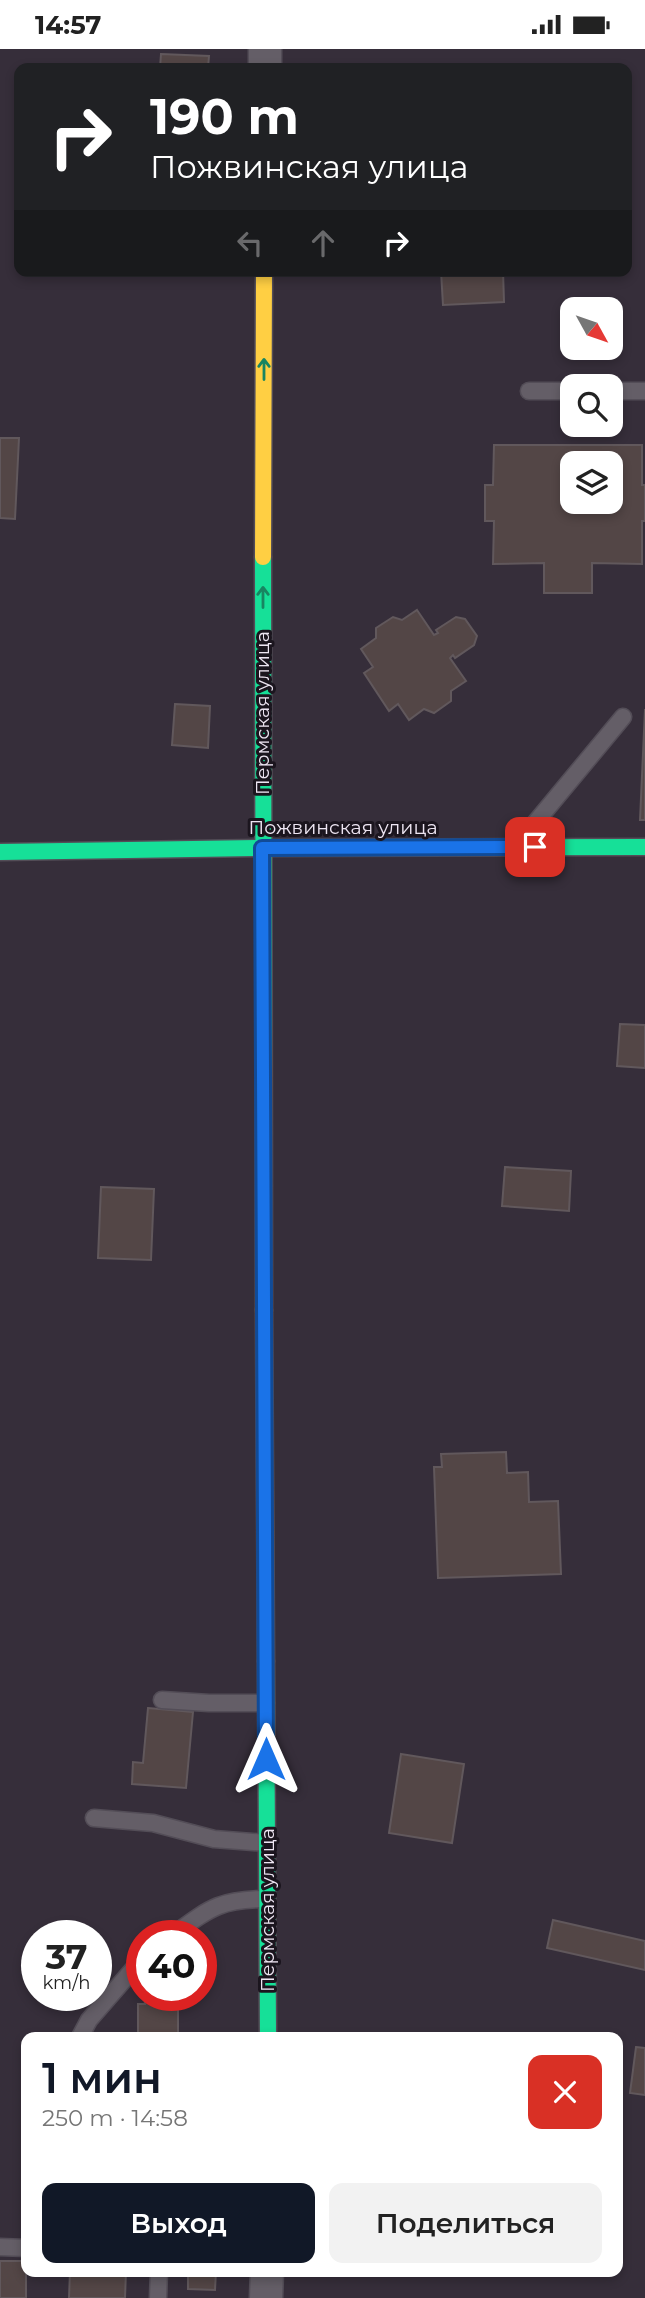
<!DOCTYPE html>
<html lang="ru">
<meta charset="utf-8">
<style>
:root{--surface:#fff;--page:#f2f2f2;--text:#222;--muted:#767676;--accent:#111827}
body{margin:0;font-family:Montserrat,sans-serif;background:var(--page);color:var(--text);height:100vh;display:flex;flex-direction:column;font-size:26px;white-space:nowrap}
*{box-sizing:border-box;margin:0}
p{font-size:23px;color:var(--muted)}
.icon{flex:none;width:38px;height:38px;fill:none;stroke:currentColor;stroke-width:2;stroke-linecap:round;stroke-linejoin:round}
.map{position:relative;flex:1;overflow:hidden}
.sheet{position:absolute;left:21px;top:1983px;width:602px;height:245px;display:flex;flex-direction:column;background:var(--surface);border-radius:14px;box-shadow:0 4px 10px #0003}
.sheet>*{flex:none}
.hud{position:absolute;left:14px;top:14px;width:618px;height:214px;border-radius:14px;box-shadow:0 4px 10px #0003;background:#202124;color:#fff;overflow:hidden}
.needle{width:46px;rotate:130deg}
.tools{position:absolute;left:560px;top:248px;display:grid;gap:14px}
.tools a{display:grid;place-items:center;width:63px;height:63px;border-radius:14px;background:var(--surface);box-shadow:0 4px 10px #0003;font-size:35px}
.speed{position:absolute;left:21px;top:1871px;display:flex;gap:14px;font-size:35px;font-weight:700;text-align:center}
.speed>*{display:grid;place-content:center;width:91px;height:91px;border-radius:50%;background:var(--surface);box-shadow:0 4px 10px #0003;line-height:1}
.speed small{font-size:18px;font-weight:400}
.speed .limit{border:10px solid #d22;background:#fff;color:#111}
.pin{position:absolute;display:grid;place-items:center;width:60px;height:60px;color:#fff;margin:-30px;border-radius:14px;box-shadow:0 4px 10px #0006}
.me{position:absolute;width:77px;margin:-38px;rotate:0deg;stroke-linejoin:round;filter:drop-shadow(0 0 5px #0008)}
.turn{display:flex;align-items:center;gap:24px;height:147px;padding:0 21px;font-size:32px}
.turn .icon{width:91px;height:91px;stroke-width:2.5}
.turn b{display:block;font-size:49px;line-height:60px}
.lanes{display:flex;align-items:center;height:66px;padding:0 21px;background:#0003;justify-content:center;gap:35px;direction:ltr}
.lanes .off{opacity:.35}
.round{display:grid;place-items:center;flex:none;width:74px;height:74px;border-radius:14px;background:var(--page)}
.summary{display:flex;align-items:center;justify-content:space-between;height:119px;padding:0 21px}
h1{font-size:42px;font-weight:600;line-height:52px;color:var(--accent)}
.action{display:flex;gap:14px;margin-top:auto;padding:14px 21px}
.action a{flex:1;height:80px;border-radius:14px;background:var(--accent);color:#fff;font-size:28px;font-weight:600;line-height:80px;text-align:center}
.action a+a{background:var(--page);color:var(--text)}
.status{display:flex;justify-content:space-between;align-items:center;height:49px;padding:0 35px;background:var(--surface);direction:ltr}
.status svg{height:19px;fill:currentColor}
.map>svg:first-child{display:block}
</style>
<div class="status"><b>14:57</b><svg viewBox="0 0 49 12"><path d="M0 12V9h3v3zM5 12V6h3v6zM10 12V3h3v9zM15 12V0h3v12zM26 1h20v11H26zM47 4h2v5h-2z"/></svg></div>
<div class="map">
<svg width="645" height="2249" viewBox="0 0 645 2249">
<rect width="100%" height="100%" fill="#362e3a"/>
<g fill="#534646" stroke="#61585c" stroke-width="2" fill-rule="evenodd">
<polygon points="161,5 209,7 208,19 160,19"/>
<polygon points="441,222 503,222 504,253 443,256"/>
<polygon points="0,389 19,389 15,470 0,469"/>
<path d="M494,396h148v40h3v36h-3v43l-50,-1v30h-48v-30l-51,1 1,-43h-9v-36h8zM572,415h39v38h-39z"/>
<polygon points="417,561 434,586 438,584 436,581 456,568 465,570 477,587 474,596 455,609 453,606 450,609 466,632 451,642 451,652 434,664 424,660 409,671 398,655 389,662 364,624 373,618 361,600 376,589 376,579 393,568 402,571"/>
<polygon points="175,655 210,657 208,699 172,696"/>
<polygon points="645,660 645,771 640,771"/>
<polygon points="620,975 645,976 645,1019 617,1017"/>
<polygon points="505,1118 571,1122 569,1162 502,1157"/>
<polygon points="101,1138 154,1140 151,1211 98,1209"/>
<polygon points="506,1403 507,1424 528,1423 529,1453 558,1452 561,1525 438,1529 434,1418 442,1418 441,1405"/>
<polygon points="148,1659 193,1663 186,1739 132,1735 133,1713 143,1714"/>
<polygon points="401,1705 464,1715 452,1794 389,1784"/>
<polygon points="553,1871 645,1892 645,1921 547,1899"/>
<polygon points="144,1946 172,1946 172,1954 178,1954 178,1988 138,1988 138,1955 145,1955"/>
<polygon points="636,1998 645,1999 645,2046 630,2044"/>
<rect x="0" y="2212" width="26" height="37"/>
<polygon points="70,2222 126,2222 125,2249 69,2249"/>
<polygon points="188,2222 216,2222 215,2241 188,2240"/>
</g>
<g fill="none" stroke-linecap="round" stroke-linejoin="round">
<defs>
<g id="lane">
<polyline points="529,342 572,342"/>
<polyline points="611,342 645,342"/>
<polyline points="535,798 535,774 623,668"/>
<polyline points="162,1651 209,1654 266,1654"/>
<polyline points="94,1769 153,1774 214,1790 267,1794"/>
<path d="M173,1886c37,-27 47,-36 94,-36"/>
<polyline points="80,1988 89,1971 142,1910"/>
<polyline points="0,2198 26,2199"/>
<polyline points="158,2249 159,2222"/>
</g>
<g id="street">
<polyline points="265,19 265,0"/>
<polyline points="266,2249 267,2222"/>
</g>
<g id="fast">
<polyline points="263,508 264,1261"/>
<polyline points="0,803 262,799 645,798"/>
<polyline points="266,1612 268,1988"/>
</g>
<polyline id="slow" points="263,508 264,222"/>
<polyline id="jam" points="264,1261 266,1612"/>
</defs>
<use href="#lane" stroke="#534d57" stroke-width="19"/>
<use href="#street" stroke="#534d57" stroke-width="35"/>
<use href="#fast" stroke="#534d57" stroke-width="19"/>
<use href="#slow" stroke="#534d57" stroke-width="19"/>
<use href="#jam" stroke="#534d57" stroke-width="19"/>
<use href="#lane" stroke="#645e67" stroke-width="16"/>
<use href="#street" stroke="#645e67" stroke-width="32"/>
<use href="#fast" stroke="#16e098" stroke-width="16"/>
<use href="#slow" stroke="#ffcf43" stroke-width="16"/>
<use href="#jam" stroke="#f24e42" stroke-width="16"/>
</g>
<defs><path id="oneway-shaft" d="M-6 0H5M1.5-3L5.5 0L1.5 3" fill="none" stroke-width="1.6" stroke-linecap="round" stroke-linejoin="round" transform="scale(1.75)"/></defs>
<g stroke="#188561">
<use href="#oneway-shaft" transform="translate(264 320) rotate(-90)"/>
<use href="#oneway-shaft" transform="translate(263 548) rotate(-90)"/>
</g>
<g fill="none" stroke-linecap="round" stroke-linejoin="round">
<defs>
<polyline id="route" points="266,1710 262,799 535,798"/>
</defs>
<use href="#route" stroke="#114b97" stroke-width="18"/>
<use href="#route" stroke="#1a73e8" stroke-width="12"/>
</g>
<g text-anchor="middle" stroke-width="6" stroke-linejoin="round" paint-order="stroke">
<g font-size="19" fill="#ede5f2" stroke="#1b151e">
<text transform="translate(262 664) rotate(-90)" y="7">Пермская улица</text>
<text x="343" y="785">Пожвинская улица</text>
<text transform="translate(267 1861) rotate(-90)" y="7">Пермская улица</text>
</g>
</g>
</svg>
<div class="tools">
<a><svg class="needle" viewBox="-14 -14 28 28"><path d="M0-13l5 13h-10z" fill="#e53935"/><path d="M0 13l5-13h-10z" fill="#767676"/></svg></a>
<a><svg class="icon" aria-label="search" viewBox="0 0 24 24"><circle cx="10" cy="10" r="6"/><path d="M15 15l6 6"/></svg></a>
<a><svg class="icon" aria-label="layers" viewBox="0 0 24 24"><path d="M12 4l9 5-9 5-9-5zM3 14l9 5 9-5"/></svg></a>
</div>
<div class="speed"><div>37<small>km/h</small></div><div class="limit">40</div></div>
<div class="pin" style="left:535px;top:798px;background:#d93025"><svg class="icon" aria-label="arrive" viewBox="0 0 24 24"><path d="M6 21V4h12l-3 4 3 4H6"/></svg></div>
<svg class="me" style="left:266px;top:1710px" viewBox="-20 -20 40 40"><path d="M0-17L14 15 0 8-14 15z" fill="#1a73e8" stroke="#fff" stroke-width="4"/></svg>
<div class="hud">
<div class="turn"><svg class="icon" aria-label="right" viewBox="0 0 24 24"><path d="M7 20v-9h11M14 6l5 5-5 5"/></svg><div><b>190 m</b>Пожвинская улица</div></div>
<div class="lanes"><svg class="icon off" aria-label="left" viewBox="0 0 24 24"><path d="M17 20v-9H6M10 6l-5 5 5 5"/></svg><svg class="icon off" aria-label="ahead" viewBox="0 0 24 24"><path d="M12 20V5M6 11l6-6 6 6"/></svg><svg class="icon" aria-label="right" viewBox="0 0 24 24"><path d="M7 20v-9h11M14 6l5 5-5 5"/></svg></div>
</div>
<section class="sheet">
<div class="summary"><div><h1>1 мин</h1><p>250 m · 14:58</p></div><a class="round" style="background:#d93025;color:#fff"><svg class="icon" aria-label="close" viewBox="0 0 24 24"><path d="M6 6l12 12M18 6L6 18"/></svg></a></div>
<div class="action"><a>Выход</a><a>Поделиться</a></div>
</section>
</div>
